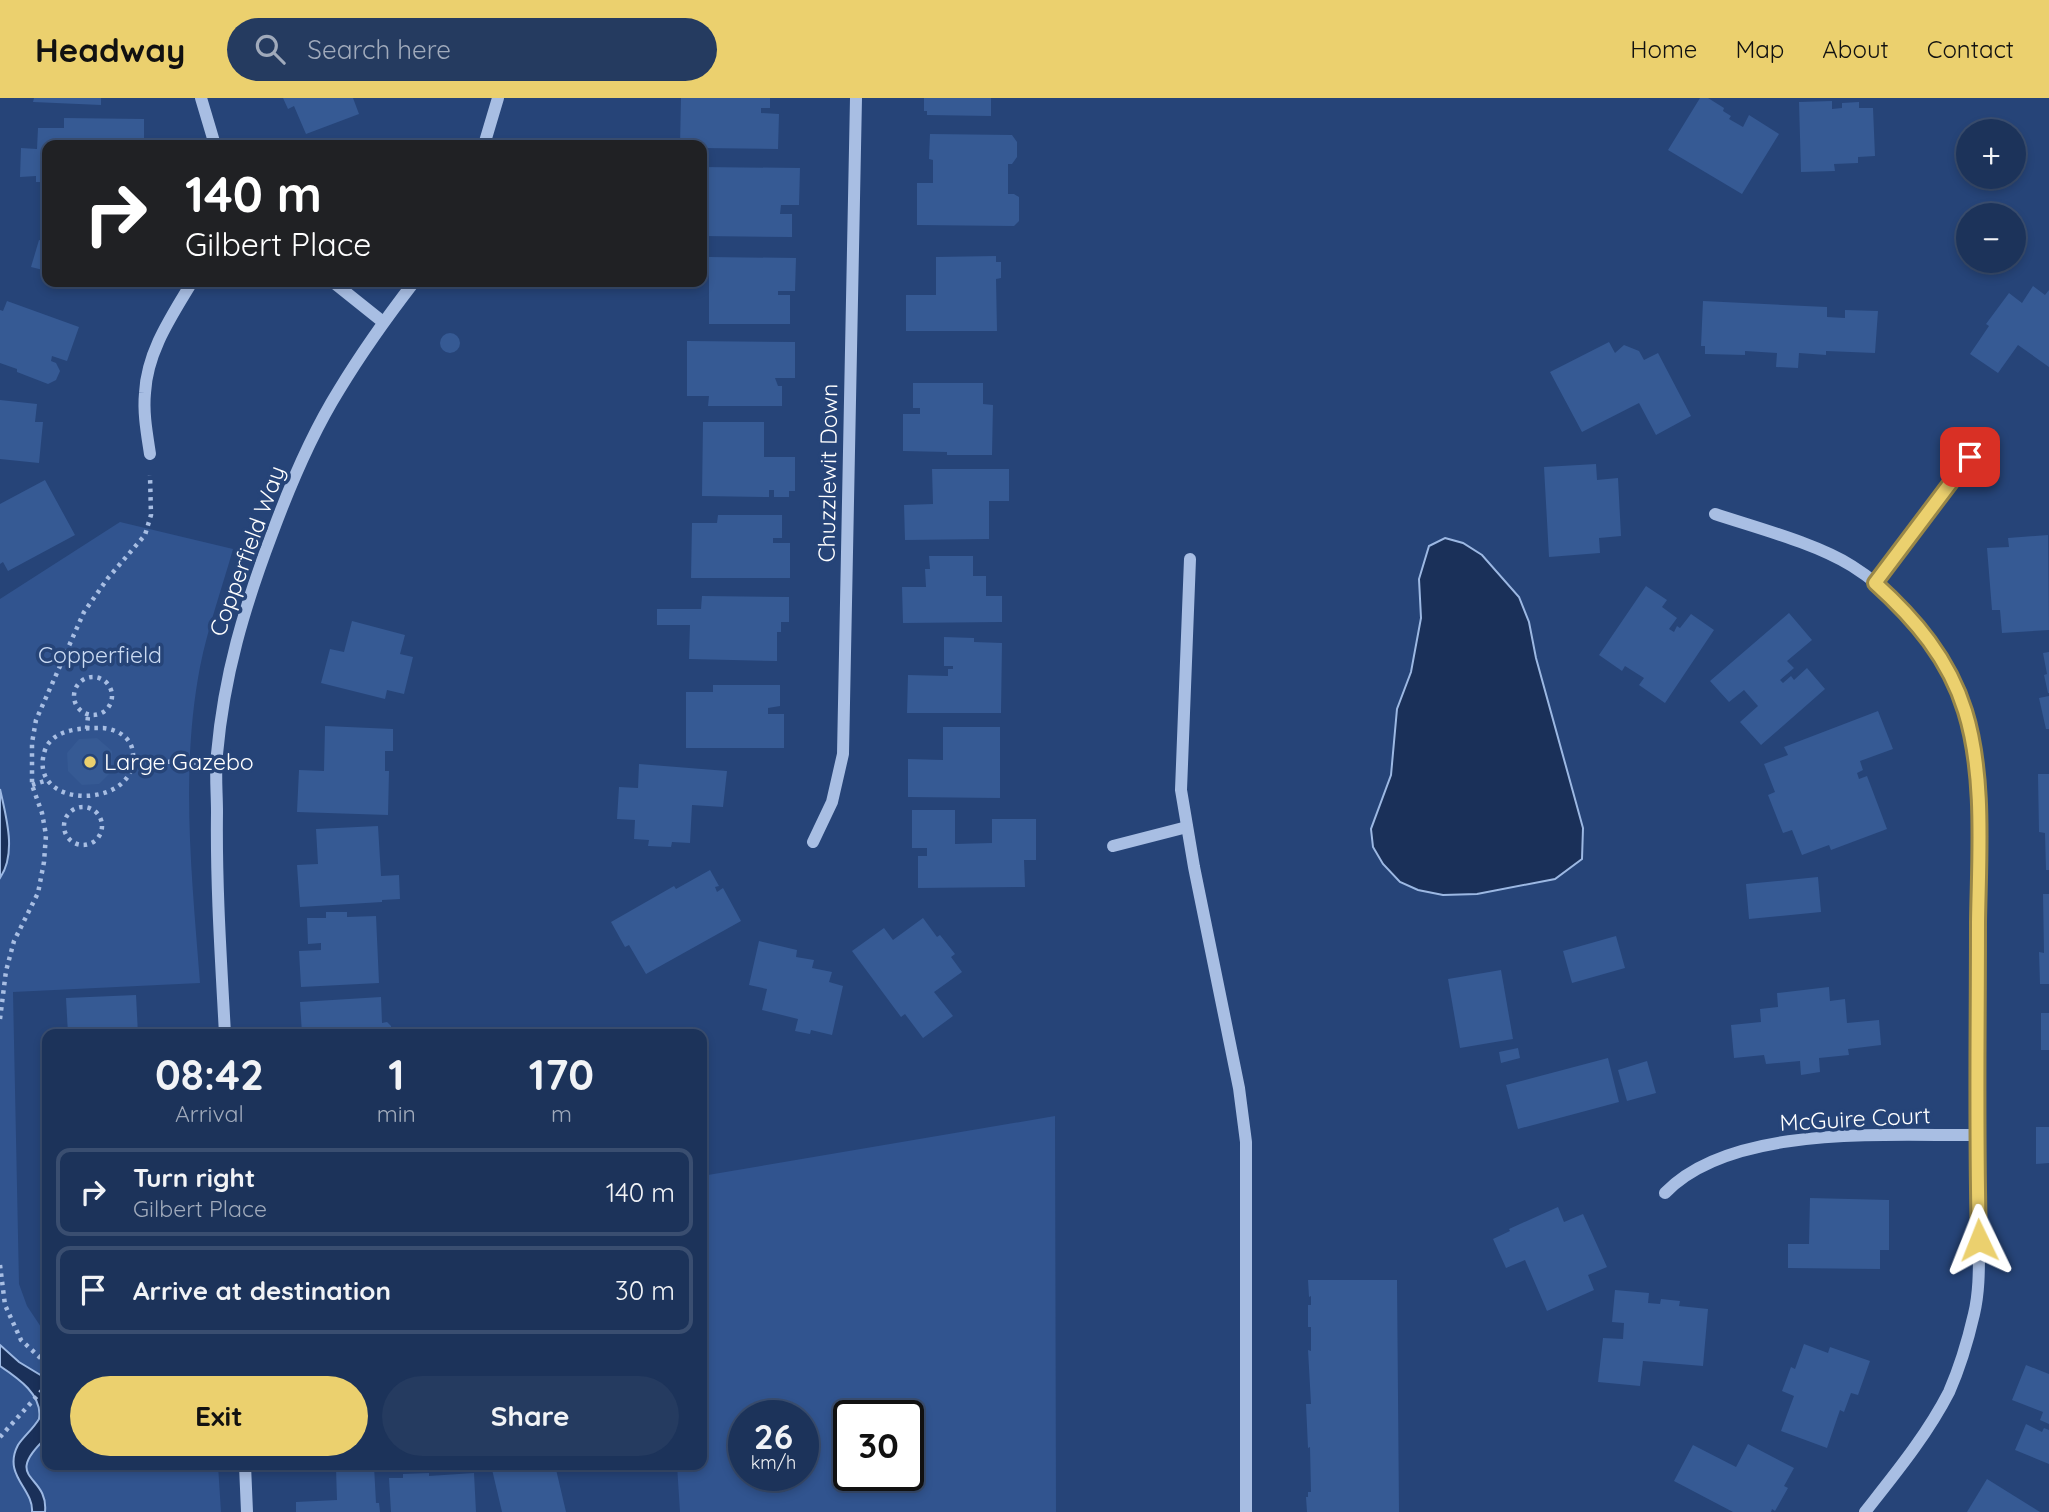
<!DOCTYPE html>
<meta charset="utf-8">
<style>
:root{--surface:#1c335a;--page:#253b60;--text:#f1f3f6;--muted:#a0aabb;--line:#3a4e70;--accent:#ebd06e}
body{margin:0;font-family:Quicksand,sans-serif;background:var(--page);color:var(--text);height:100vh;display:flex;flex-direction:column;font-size:26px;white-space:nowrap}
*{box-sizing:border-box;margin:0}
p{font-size:23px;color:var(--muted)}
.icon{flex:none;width:38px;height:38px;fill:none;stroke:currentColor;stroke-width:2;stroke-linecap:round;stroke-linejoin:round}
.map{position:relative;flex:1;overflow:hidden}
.panel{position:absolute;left:42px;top:931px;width:665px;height:441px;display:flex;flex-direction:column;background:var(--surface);border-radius:14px;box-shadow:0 4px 10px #0003,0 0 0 2px var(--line)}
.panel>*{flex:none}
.banner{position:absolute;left:42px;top:42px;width:665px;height:147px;border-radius:14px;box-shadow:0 4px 10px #0003,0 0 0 2px var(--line);background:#202124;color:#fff;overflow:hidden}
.controls{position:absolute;left:1956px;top:21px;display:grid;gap:14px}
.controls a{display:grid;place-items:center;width:70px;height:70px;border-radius:50%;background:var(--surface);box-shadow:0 4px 10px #0003,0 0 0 2px var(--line);font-size:35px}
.speed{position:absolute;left:728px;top:1302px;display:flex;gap:14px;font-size:35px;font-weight:700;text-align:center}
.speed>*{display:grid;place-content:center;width:91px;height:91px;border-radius:50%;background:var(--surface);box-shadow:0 4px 10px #0003,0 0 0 2px var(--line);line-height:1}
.speed small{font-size:18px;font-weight:400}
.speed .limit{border:4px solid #111;border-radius:10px;background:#fff;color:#111}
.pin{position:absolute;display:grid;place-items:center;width:60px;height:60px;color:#fff;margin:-30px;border-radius:14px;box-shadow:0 4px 10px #0006}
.me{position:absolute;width:77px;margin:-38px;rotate:358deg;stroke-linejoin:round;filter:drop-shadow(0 0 5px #0008)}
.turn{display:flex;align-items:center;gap:24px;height:147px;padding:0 28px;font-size:32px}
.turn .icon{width:91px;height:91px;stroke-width:2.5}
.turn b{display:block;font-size:49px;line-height:60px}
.eta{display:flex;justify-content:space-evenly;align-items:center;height:119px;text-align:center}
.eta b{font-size:42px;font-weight:800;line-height:49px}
.button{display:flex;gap:14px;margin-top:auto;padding:14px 28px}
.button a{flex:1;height:80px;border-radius:42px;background:var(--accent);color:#111;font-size:28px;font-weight:800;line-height:80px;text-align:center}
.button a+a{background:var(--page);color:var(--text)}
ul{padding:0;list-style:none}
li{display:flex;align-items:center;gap:21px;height:88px;margin:0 14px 10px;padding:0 14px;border:4px solid var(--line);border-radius:14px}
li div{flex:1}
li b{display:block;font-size:26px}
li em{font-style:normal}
header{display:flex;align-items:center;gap:42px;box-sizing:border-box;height:98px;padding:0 35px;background:var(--accent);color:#111}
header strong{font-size:33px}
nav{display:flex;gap:38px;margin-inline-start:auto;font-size:24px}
.search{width:490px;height:63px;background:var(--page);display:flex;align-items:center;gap:18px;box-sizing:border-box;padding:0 24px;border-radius:38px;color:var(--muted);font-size:26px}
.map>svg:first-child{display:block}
</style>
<header>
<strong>Headway</strong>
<div class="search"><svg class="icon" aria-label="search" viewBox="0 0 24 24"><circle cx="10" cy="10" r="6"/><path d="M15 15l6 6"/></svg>Search here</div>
<nav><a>Home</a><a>Map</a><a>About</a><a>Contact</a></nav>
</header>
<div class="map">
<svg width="2049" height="1414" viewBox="0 0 2049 1414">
<rect width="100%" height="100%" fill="#264478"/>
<g fill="#31548f" fill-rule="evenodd">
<path d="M120,424l113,27c-11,39 -25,78 -33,118 -20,105 -8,210 0,316l-187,9 6,292 8,22 20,30v129h171l3,47h-221v-913z"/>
<path d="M1055,1018l1,396h-376l-3,-47h25v-289zM744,1318h59v59h-59zM849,1318h59v59h-59z"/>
</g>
<g fill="#1a3059" stroke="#9cb8e3" stroke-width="2">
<polygon points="1445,440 1463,445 1482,457 1519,499 1529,524 1536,560 1583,730 1582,761 1555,781 1477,796 1443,797 1418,792 1400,784 1383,766 1373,749 1371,731 1391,677 1397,611 1411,574 1421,520 1419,481 1429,448"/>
<path d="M0,691c6,28 17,64 0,89z"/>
<path d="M0,1247l19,17 28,17v58c-47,44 2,36 -2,75h-13c2,-23 -30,-37 -14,-67 6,-9 15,-16 21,-26 4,-24 -21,-41 -39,-53z"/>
</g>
<g fill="#365a94">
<polygon points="34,0 101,0 101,7 33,4"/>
<polygon points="283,0 353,0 359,16 306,36 294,8 288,11"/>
<polygon points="681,0 770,0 770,10 761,10 761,15 779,16 778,51 702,50 702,47 680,47"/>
<polygon points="924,0 991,0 991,18 927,17 927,13 924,13"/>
<polygon points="1700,0 1708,0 1724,10 1723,13 1731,18 1729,21 1743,29 1749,17 1779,36 1742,96 1668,52"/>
<polygon points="1832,3 1832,11 1842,10 1842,5 1859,4 1859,10 1873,10 1875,58 1858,59 1858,65 1834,66 1835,73 1801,74 1799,4"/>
<polygon points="64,20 144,21 144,47 47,47 47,84 36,84 36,78 20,79 21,50 37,51 38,30 64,30"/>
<polygon points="930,36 1012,37 1017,44 1017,59 1012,66 1008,66 1008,96 1014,96 1019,99 1019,123 1014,128 917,127 917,85 933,85 933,62 929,61"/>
<polygon points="702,69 800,70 799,107 781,107 780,116 792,116 792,139 702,138"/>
<polygon points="39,142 47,144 47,173 31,169"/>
<polygon points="996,158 996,164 1001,164 1001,180 996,181 997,233 906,233 906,197 936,197 936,159"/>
<polygon points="709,159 796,160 795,193 778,193 778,197 790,197 790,226 709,226"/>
<polygon points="2033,188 2045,197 2049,192 2049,269 2018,247 1998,275 1970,256 1989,228 1986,226 2009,195 2022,205"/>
<polygon points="7,203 79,229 67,263 52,258 51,263 56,265 60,273 56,282 48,286 17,274 17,271 0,265 0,212 3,213"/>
<polygon points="1703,203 1827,209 1827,219 1845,220 1845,212 1878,213 1875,255 1826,253 1826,257 1799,255 1798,270 1776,269 1777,255 1745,253 1745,257 1705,256 1705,248 1701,248"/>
<circle cx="450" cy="245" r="10"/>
<polygon points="687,243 795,244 795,280 775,280 778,288 782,288 782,308 708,308 709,298 687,298"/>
<polygon points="1609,244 1615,255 1624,247 1639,253 1644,262 1658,255 1691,318 1656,337 1639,305 1582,334 1550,274"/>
<polygon points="913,285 983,285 983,306 993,307 992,357 947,357 947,354 903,353 903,316 920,316 920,310 913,310"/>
<polygon points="0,302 37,306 35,324 43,324 39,365 0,361"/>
<polygon points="703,324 764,324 764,359 795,359 795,393 789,393 789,399 774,399 774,392 769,392 769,399 702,398"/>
<polygon points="1596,366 1597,382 1618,380 1621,438 1599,440 1600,455 1549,459 1544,369"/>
<polygon points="932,371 1009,371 1009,403 989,403 989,441 905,442 904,407 933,406"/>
<polygon points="45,382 75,437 8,473 3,464 0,466 0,406"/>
<polygon points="718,417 782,417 782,440 773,440 773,445 790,445 790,480 691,480 692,425 717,425"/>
<polygon points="2048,437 2049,532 2002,535 2000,512 1992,512 1987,450 2009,449 2008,440"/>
<polygon points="929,458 973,458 973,478 986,478 986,498 1002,498 1002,524 903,525 902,489 926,489 925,471 930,471"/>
<polygon points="1646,488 1667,502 1662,509 1677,520 1669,531 1674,534 1677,528 1680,530 1691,516 1714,532 1665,605 1639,587 1644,580 1625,568 1622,573 1599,557"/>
<polygon points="702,498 789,499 789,524 781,524 781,534 777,534 777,563 689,561 690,527 657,527 657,511 701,511"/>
<polygon points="1789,515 1812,542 1787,563 1794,570 1780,582 1783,585 1791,578 1794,582 1807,570 1825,591 1761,647 1740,624 1758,608 1744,592 1729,604 1710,583"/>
<polygon points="352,523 405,537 400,556 413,559 404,596 387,592 385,601 321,585 330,551 344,554"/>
<polygon points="944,539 974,540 974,544 1002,545 1001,615 907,615 908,577 948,578 948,571 953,571 953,568 944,568"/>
<polygon points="2049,554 2049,595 2048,595 2044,577 2047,576 2043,555"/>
<polygon points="713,587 780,587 780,608 768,610 768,616 784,616 784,650 686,650 686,594 713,594"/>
<polygon points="2049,598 2049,631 2046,631 2039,600"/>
<polygon points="1878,613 1893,651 1860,663 1863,672 1857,675 1859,681 1867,678 1887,731 1831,752 1829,747 1802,757 1792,732 1783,735 1768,697 1775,694 1764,666 1788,657 1784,649"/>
<polygon points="325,628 393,631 393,653 385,653 385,673 389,673 388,717 297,714 299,672 324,673"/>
<polygon points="943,629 1000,629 1000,700 908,699 908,661 943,662"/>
<polygon points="97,640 112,653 112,673 99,686 82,687 68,673 67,655 79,641"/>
<polygon points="639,666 727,673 723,709 692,707 690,745 672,744 671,749 648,748 649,742 634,741 635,722 617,721 619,689 638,690"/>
<polygon points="2038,676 2049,676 2049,772 2046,772 2045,735 2039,734"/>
<polygon points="912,712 955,712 955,746 992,745 992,721 1036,721 1036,762 1024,762 1025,789 918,790 918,758 927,758 927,750 912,750"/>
<polygon points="378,728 381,778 399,777 400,801 382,802 382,804 300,809 297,767 318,766 316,731"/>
<polygon points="710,772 719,788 715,789 717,794 723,790 741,823 646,876 629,847 625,849 611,824 674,788 676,791"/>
<polygon points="1818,779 1821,814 1749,821 1746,786"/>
<polygon points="2043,796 2049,796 2049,886 2040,886 2039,854 2044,855"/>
<polygon points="326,814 347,814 347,819 376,818 379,885 301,889 299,853 321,852 321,845 308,846 307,820 326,820"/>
<polygon points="923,820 937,839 940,837 955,856 951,859 962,874 934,894 953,918 923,940 905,916 901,919 852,853 884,830 893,842"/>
<polygon points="1616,838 1625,870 1572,885 1563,853"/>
<polygon points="759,843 797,852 796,859 814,862 812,870 832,874 829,884 843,888 832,937 811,932 810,936 795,933 798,921 762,912 767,891 749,887"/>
<polygon points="1501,872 1513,941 1460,950 1448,881"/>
<polygon points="1829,889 1830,903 1845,901 1847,925 1879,922 1881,947 1848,951 1849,957 1819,960 1820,974 1801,977 1800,963 1766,966 1764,957 1734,960 1731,927 1761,924 1760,911 1778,909 1777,895"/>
<polygon points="136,897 138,936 68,936 66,900"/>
<polygon points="381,899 382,925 387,924 391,928 392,936 302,936 300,904"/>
<rect x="2041" y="915" width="8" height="37"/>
<polygon points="1518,950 1520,960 1501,965 1499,954"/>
<polygon points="1608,960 1619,1004 1518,1031 1506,987"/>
<polygon points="1647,963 1656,995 1627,1003 1618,972"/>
<polygon points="2036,1029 2049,1029 2049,1065 2036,1066"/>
<polygon points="1810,1100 1889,1102 1889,1152 1880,1152 1880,1171 1788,1170 1788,1146 1809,1146"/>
<polygon points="1558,1109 1564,1124 1583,1116 1607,1169 1588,1177 1594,1192 1547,1213 1525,1162 1506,1170 1493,1141 1510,1133 1509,1131"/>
<polygon points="1308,1182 1397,1182 1399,1414 1307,1414 1306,1399 1308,1399 1308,1394 1311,1394 1310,1349 1308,1350 1306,1306 1311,1306 1308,1252 1311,1253 1311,1229 1308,1229 1308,1207 1311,1207 1311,1198 1309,1199"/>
<polygon points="1615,1192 1649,1195 1648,1205 1660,1206 1661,1201 1680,1203 1679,1208 1708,1211 1703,1268 1643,1263 1640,1288 1598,1284 1603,1240 1623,1241 1624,1225 1612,1224"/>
<polygon points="1804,1246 1828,1255 1830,1249 1870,1263 1858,1297 1851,1295 1844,1314 1840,1312 1827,1350 1781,1333 1794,1298 1782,1293 1791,1269 1795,1271"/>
<polygon points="2026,1267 2049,1276 2049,1326 2040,1322 2043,1314 2012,1302"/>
<polygon points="2026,1326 2042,1334 2044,1330 2049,1332 2049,1366 2015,1352"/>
<polygon points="1748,1346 1794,1370 1784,1388 1788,1390 1775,1413 1772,1411 1771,1414 1733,1414 1674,1383 1693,1347 1736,1369"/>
<polygon points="491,1367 555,1367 566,1414 502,1414"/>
<polygon points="374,1368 376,1405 379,1405 380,1414 296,1414 296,1404 337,1402 336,1370"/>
<polygon points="429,1375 429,1378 474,1375 476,1414 391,1414 389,1380 403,1380 403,1376"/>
<polygon points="1987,1381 2040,1414 1967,1414"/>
</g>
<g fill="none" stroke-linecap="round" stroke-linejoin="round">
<g stroke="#a8bee3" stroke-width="4.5" stroke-dasharray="3.5 5" stroke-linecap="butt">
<circle cx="93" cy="598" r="19"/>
<path d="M103,630c12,1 26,8 29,20 15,62 -108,65 -87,2 8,-22 39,-22 58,-22z"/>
<polyline points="87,631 88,617"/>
<polyline points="134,662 196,665"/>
<polyline points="32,687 48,682"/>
<circle cx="83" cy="728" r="19"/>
<polyline points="0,921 6,873 14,843 38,795 44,764 46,737 42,715 32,687 32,645 36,622 84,514 108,480 145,437 151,417 150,377"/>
<polyline points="0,1167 5,1207 21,1242 47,1266"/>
<polyline points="0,1339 47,1287"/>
</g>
<g stroke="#a8bee3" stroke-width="12">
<polyline points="201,0 215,47"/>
<polyline points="484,47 498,0"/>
<polyline points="333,184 383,224"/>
<path d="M150,356c-3,-20 -7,-41 -5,-61 2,-41 26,-76 47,-111"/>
<path d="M1715,416c42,14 100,29 137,52 35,22 68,56 89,92 17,27 29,61 34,93 7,42 4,92 4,135 -1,82 -2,164 -3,246 0,39 3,78 3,118 0,21 0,43 -5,64 -6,26 -14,53 -25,78 -22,43 -54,82 -84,120"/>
<polyline points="1190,461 1181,692 1194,769 1239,990 1246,1044 1246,1414"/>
<polyline points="1875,485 1970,359"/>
<polyline points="813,744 832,704 843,656 856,0"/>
<polyline points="1113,748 1187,729"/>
<path d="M225,936c-4,-74 -9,-148 -8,-222 0,-19 -2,-39 0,-58 7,-79 27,-146 55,-220 18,-49 39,-99 67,-144 23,-38 48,-73 75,-108"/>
<path d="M1665,1095c66,-69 222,-57 311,-58"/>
<polyline points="245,1367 247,1414"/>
</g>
</g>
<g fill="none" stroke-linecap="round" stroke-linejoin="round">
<defs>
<path id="route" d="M1970,359l-95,126c40,36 74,76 90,128 20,64 14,144 13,211 0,106 -2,212 1,318"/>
</defs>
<use href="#route" stroke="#998748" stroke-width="18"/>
<use href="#route" stroke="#ebd06e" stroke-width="12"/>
</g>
<circle fill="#ebd06e" stroke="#264478" stroke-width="2.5" cx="90" cy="664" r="7"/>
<g text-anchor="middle" stroke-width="7" stroke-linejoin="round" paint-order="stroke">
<g font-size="23" fill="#fff" stroke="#264478">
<text transform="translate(828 375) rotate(-89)" y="8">Chuzzlewit Down</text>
<text transform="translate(247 453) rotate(-70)" y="8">Copperfield Way</text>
<text transform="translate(1855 1021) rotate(-3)" y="8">McGuire Court</text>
</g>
<g font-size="23" fill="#cadaf2" stroke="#264478">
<text x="100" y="565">Copperfield</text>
</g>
<g font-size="23" fill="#fff" stroke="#264478" text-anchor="start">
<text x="104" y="672">Large Gazebo</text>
</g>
</g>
</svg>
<div class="controls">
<a>+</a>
<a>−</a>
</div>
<div class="speed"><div>26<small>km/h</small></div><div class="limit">30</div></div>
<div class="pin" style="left:1970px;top:359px;background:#d93025"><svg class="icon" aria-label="arrive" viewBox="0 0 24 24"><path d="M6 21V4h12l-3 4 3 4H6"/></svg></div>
<svg class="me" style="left:1979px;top:1142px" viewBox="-20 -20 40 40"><path d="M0-17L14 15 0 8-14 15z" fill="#ebd06e" stroke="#fff" stroke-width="4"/></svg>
<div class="banner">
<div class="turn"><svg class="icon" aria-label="right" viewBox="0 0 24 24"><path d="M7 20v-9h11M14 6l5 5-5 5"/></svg><div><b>140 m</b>Gilbert Place</div></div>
</div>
<section class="panel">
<div class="eta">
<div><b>08:42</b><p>Arrival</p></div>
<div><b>1</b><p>min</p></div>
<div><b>170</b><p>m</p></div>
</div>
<ul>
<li><svg class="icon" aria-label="right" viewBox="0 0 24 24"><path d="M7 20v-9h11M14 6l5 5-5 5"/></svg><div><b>Turn right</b><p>Gilbert Place</p></div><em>140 m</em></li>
<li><svg class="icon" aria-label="arrive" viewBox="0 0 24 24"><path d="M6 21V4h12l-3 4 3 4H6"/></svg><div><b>Arrive at destination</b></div><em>30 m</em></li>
</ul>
<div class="button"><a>Exit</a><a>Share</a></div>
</section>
</div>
